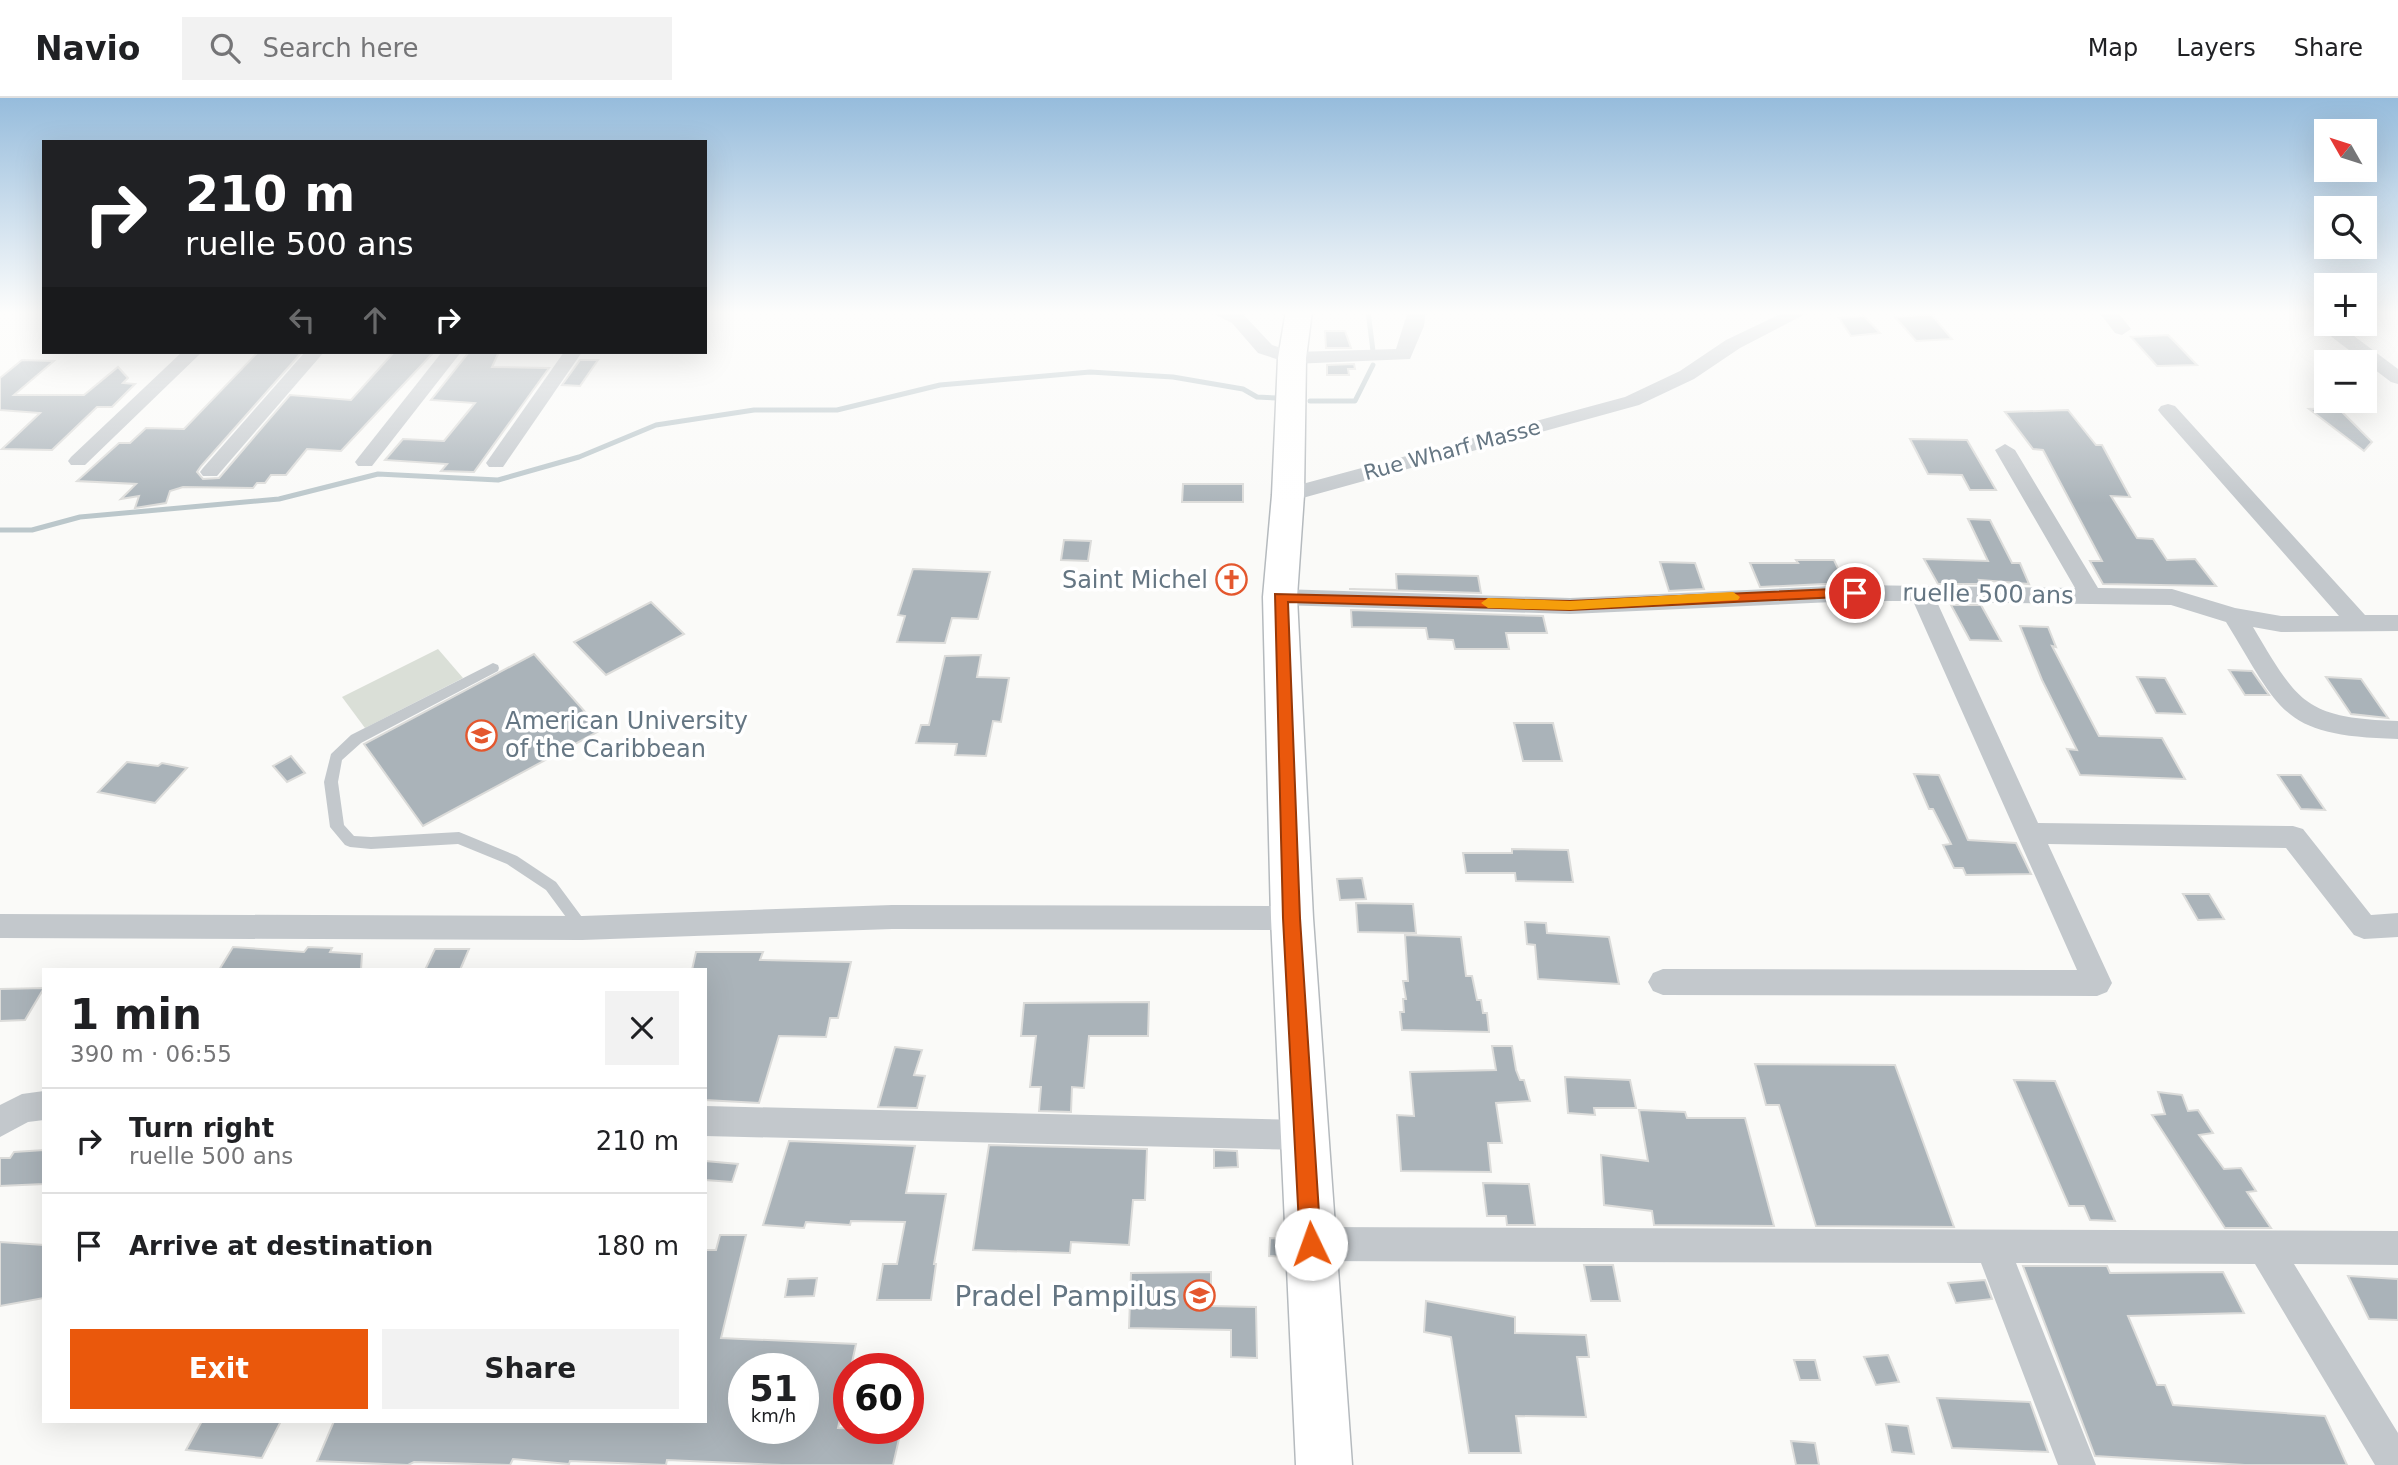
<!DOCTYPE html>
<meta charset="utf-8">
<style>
:root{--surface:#fff;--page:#f2f2f2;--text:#202124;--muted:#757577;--line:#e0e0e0;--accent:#ea580c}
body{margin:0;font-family:"DejaVu Sans",sans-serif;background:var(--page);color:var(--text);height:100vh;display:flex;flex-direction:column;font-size:26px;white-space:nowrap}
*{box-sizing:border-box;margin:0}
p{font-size:23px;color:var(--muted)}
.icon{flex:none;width:38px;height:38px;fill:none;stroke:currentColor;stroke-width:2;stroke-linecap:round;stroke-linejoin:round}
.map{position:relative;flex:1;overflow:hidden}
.details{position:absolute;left:42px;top:870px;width:665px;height:455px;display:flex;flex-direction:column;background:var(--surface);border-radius:0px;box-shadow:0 7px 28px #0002}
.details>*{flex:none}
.banner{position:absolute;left:42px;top:42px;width:665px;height:214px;border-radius:0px;box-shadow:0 7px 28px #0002;background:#202124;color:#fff;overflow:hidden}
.needle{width:46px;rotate:309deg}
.fabs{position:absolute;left:2314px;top:21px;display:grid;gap:14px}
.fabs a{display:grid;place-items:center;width:63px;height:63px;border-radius:0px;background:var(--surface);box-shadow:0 7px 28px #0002;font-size:35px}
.speed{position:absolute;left:728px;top:1255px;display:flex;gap:14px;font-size:35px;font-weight:700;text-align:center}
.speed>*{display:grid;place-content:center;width:91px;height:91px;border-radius:50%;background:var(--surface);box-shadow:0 7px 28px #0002;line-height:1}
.speed small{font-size:18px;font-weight:400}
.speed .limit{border:10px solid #d22;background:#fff;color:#111}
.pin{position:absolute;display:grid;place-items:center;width:60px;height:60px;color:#fff;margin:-30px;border:4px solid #fff;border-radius:50%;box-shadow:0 2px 7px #0007}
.me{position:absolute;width:77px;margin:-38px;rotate:357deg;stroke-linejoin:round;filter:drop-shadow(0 0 5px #0008)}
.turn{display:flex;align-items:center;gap:24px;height:147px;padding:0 28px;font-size:32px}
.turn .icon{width:91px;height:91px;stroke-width:2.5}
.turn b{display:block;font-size:49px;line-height:60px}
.lanes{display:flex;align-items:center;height:66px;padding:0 28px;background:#0003;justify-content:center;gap:35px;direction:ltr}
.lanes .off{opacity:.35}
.round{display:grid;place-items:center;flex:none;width:74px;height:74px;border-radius:0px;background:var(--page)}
.head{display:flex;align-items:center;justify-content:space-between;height:119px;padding:0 28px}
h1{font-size:42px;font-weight:800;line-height:52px}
.primary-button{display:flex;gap:14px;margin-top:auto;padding:14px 28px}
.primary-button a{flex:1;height:80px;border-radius:0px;background:var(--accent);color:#fff;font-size:28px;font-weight:800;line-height:80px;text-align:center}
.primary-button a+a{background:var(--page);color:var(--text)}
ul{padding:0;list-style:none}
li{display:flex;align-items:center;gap:21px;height:105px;padding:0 28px;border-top:2px solid var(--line)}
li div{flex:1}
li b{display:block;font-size:26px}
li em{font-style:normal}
header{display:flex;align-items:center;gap:42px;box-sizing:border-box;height:98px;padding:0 35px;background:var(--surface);border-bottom:2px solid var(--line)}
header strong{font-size:33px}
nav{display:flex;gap:38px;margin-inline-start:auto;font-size:24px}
.search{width:490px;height:63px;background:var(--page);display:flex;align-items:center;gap:18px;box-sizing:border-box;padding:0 24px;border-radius:0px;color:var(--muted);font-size:26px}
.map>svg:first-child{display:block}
</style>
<header>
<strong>Navio</strong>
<div class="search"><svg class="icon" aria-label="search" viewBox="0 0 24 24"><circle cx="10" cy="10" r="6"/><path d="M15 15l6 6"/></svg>Search here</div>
<nav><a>Map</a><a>Layers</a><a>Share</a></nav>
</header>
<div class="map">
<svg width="2398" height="1367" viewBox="0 0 2398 1367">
<rect width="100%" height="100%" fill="#fafaf8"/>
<polygon fill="#dadfd7" points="438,551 463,580 365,630 342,599"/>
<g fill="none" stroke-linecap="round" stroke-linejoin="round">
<g stroke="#bbc7cb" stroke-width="5">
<polyline points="1368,213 1373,253"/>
<polyline points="1310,303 1355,303 1373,267"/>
<polyline points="0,432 32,432 80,419 279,401 378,376 498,382 579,359 656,327 754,312 837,312 940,287 1090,274 1173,279 1243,291 1257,299 1277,300"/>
</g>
</g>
<g fill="#aab3b9" stroke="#dcdcda" stroke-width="2" fill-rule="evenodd">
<polygon points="1922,217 1932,217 1952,241 1916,243 1895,219"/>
<polygon points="1864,218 1880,235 1851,238 1839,220"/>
<polygon points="1325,233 1345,233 1351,250 1326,250"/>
<polygon points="2168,237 2175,244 2197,267 2157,268 2131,239"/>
<polygon points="258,254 302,254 201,368 197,374 203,381 219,380 290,297 351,302 394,254 434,254 341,353 307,351 286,377 271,377 265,385 257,385 253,390 183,389 170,393 166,405 135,410 139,398 121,401 136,386 77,383 119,345 130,345 146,330 184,331"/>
<polygon points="469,254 499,254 492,269 549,270 474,374 441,373 447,366 385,362 403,341 444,343 475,305 431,302"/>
<polygon points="22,262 54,263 14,297 84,297 118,269 128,280 123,285 135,286 112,309 97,309 52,352 2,351 40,315 0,312 0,280"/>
<polygon points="580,262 598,262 580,288 562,287"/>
<polygon points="1354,266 1355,271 1348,271 1349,277 1327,277 1327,267"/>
<polygon points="2338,310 2372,344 2364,353 2309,311"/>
<polygon points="2068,312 2096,347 2102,347 2130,399 2111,398 2137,440 2153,441 2167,462 2195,461 2216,488 2103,486 2090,463 2102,463 2043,352 2033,351 2005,314"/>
<polygon points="1910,341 1967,342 1996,392 1970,392 1962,377 1928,376"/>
<polygon points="1183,386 1243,386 1243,404 1182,404"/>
<polygon points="1968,421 1990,422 2012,465 2020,465 2029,486 1979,482 1981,486 1938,486 1924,461 1988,463"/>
<polygon points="1064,442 1091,443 1088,463 1061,462"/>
<polygon points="1796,462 1834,462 1845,485 1760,489 1750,465 1798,465"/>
<polygon points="1660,464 1695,465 1704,491 1669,493"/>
<polygon points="913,471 990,474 978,521 952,520 945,545 897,544 905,518 898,517"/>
<polygon points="1396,476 1478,478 1481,495 1349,491 1397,492"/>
<polygon points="651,504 684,536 606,577 574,544"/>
<polygon points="1951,507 1981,507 2001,543 1970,542"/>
<polygon points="1351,512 1543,518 1547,535 1506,535 1509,551 1455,551 1453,542 1428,541 1426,530 1352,529"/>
<polygon points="2020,528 2048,529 2056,549 2052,548 2099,638 2162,640 2185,681 2080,677 2067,651 2077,652 2042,582"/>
<polygon points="534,556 601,632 423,728 364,646"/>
<polygon points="981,557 977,579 1009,580 1001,624 993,623 986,658 955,657 957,646 916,645 921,627 929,627 945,558"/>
<polygon points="2229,572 2252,573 2269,597 2245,597"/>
<polygon points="2137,579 2165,580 2185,616 2156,615"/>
<polygon points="2326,579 2361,581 2388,620 2351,616"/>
<polygon points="1514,625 1553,625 1562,663 1523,663"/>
<polygon points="291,658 305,675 287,684 273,668"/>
<polygon points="127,664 158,668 162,665 187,670 155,705 98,694"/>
<polygon points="1914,676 1939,677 1968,742 2016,745 2031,776 1966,777 1963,770 1954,770 1943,747 1951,746 1933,711 1929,711"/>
<polygon points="2278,677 2301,677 2325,712 2301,711"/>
<polygon points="1512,751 1568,752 1573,784 1516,783 1515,775 1466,775 1463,755 1512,755"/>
<polygon points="1362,780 1366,801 1340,802 1337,781"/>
<polygon points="2183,796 2209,796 2224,821 2198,822"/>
<polygon points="1356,805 1413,806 1416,835 1358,834"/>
<polygon points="1525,824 1546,825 1547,835 1609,839 1619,886 1538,881 1535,847 1527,846"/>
<polygon points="1405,837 1461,839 1466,878 1472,878 1477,902 1481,902 1483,915 1487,915 1489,934 1402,932 1400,914 1404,914 1403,901 1406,901 1403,883 1408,883"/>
<polygon points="233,849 304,854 308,849 332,850 330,854 362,856 361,872 219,872"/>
<polygon points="435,851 469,851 460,872 425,872"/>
<polygon points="696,854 763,854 760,862 851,864 838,920 830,920 826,939 779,938 759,1005 705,1002 705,872 692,872"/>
<polygon points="44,890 25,922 0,923 0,891"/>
<polygon points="1149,904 1148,938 1089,938 1084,990 1072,989 1071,1014 1039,1013 1041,989 1030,989 1036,938 1021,938 1024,905"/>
<polygon points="1492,948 1512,948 1516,972 1520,982 1524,982 1530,1003 1496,1005 1502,1045 1488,1045 1491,1074 1401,1073 1397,1017 1414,1018 1410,974 1496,972"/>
<polygon points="895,949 922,952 914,977 925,978 917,1010 878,1009"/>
<polygon points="1755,966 1895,967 1954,1129 1816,1128 1779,1007 1766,1007"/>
<polygon points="1565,979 1630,982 1636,1010 1594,1010 1595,1017 1568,1015"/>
<polygon points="2014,982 2055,983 2115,1123 2090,1122 2084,1108 2069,1108"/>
<polygon points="2158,994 2182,997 2188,1013 2198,1012 2213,1035 2199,1037 2224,1071 2241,1070 2256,1093 2247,1094 2271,1130 2225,1130 2152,1017 2165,1016"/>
<polygon points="1639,1012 1685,1014 1687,1020 1745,1020 1774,1128 1654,1127 1652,1113 1604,1107 1601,1057 1648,1063"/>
<polygon points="789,1043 915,1048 906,1095 946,1096 934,1166 936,1166 931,1202 877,1202 883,1166 897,1166 905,1124 851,1123 850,1127 806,1124 804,1130 763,1127"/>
<polygon points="989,1047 1147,1051 1145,1102 1133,1102 1129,1147 1071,1144 1070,1155 973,1152"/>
<polygon points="44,1052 44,1086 0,1088 0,1060 10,1060 14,1054"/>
<polygon points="1214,1052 1237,1053 1238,1069 1214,1070"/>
<polygon points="705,1063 738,1066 732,1084 705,1082"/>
<polygon points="1483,1085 1529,1086 1535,1127 1507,1127 1506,1118 1487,1118"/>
<path d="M720,1137h26l-25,103 135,6 -18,84 63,2 -8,35h-111l-115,-5 -1,5 -96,-4 -1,3 -56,-5 -3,6 -96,-3 -6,3 -91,-4 17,-40h371v-171h11zM744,1270h59v60h-59z"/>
<polygon points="1270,1140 1283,1141 1284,1159 1269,1158"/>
<polygon points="0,1144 44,1147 44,1200 0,1208"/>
<polygon points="1584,1167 1613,1167 1620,1203 1591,1203"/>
<polygon points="2023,1168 2107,1168 2110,1175 2223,1174 2244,1215 2128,1218 2157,1287 2165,1287 2173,1307 2325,1318 2347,1367 2245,1367 2095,1358"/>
<polygon points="1211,1174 1211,1208 1256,1209 1257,1260 1231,1259 1231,1232 1129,1230 1131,1175"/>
<polygon points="2348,1178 2398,1181 2398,1222 2369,1221"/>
<polygon points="817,1180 814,1198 785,1199 788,1181"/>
<polygon points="1985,1182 1992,1201 1956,1205 1948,1185"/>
<polygon points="1426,1203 1515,1219 1515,1235 1586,1237 1589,1259 1577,1259 1586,1319 1516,1318 1521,1355 1469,1355 1451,1239 1424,1234"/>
<polygon points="1888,1257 1899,1284 1876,1287 1864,1259"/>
<polygon points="1794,1262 1815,1262 1820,1282 1800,1282"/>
<polygon points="1937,1300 2030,1304 2048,1354 1952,1350"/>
<polygon points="202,1323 281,1323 262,1360 186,1352"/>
<polygon points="1886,1326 1908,1328 1914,1356 1892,1354"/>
<polygon points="1791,1343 1815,1345 1819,1367 1796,1367"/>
</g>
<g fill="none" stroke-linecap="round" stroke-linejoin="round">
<defs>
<polygon id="primary" points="1286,213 1312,213 1306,260 1304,397 1297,499 1313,820 1352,1367 1296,1367 1271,820 1263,499 1272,397 1278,260"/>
</defs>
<use href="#primary" stroke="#b5babe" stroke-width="3"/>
<polygon fill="#c3c8cc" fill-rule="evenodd" points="493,565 498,567 499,570 498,573 361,645 342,662 338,684 344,727 354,738 371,739 459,734 464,736 517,758 556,784 590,830 587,834 582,836 577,834 546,792 507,766 458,746 371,751 350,749 345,747 330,729 324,684 331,656 351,637"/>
<g fill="#c3c8cc" fill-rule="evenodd">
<polygon points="1208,213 1234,213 1244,217 1272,247 1294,254 1396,251 1408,213 1426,213 1424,228 1410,261 1292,266 1258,255 1232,225"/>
<polygon points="1787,213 1811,213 1740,250 1694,281 1639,307 1288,404 1277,397 1280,392 1625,299 1680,273 1726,242"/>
<polygon points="2098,213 2117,213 2131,231 2122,237 2115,235"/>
<polygon points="2326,221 2326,226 2338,226 2398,271 2398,286 2391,284 2320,230 2318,226"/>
<polygon points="182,254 202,254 85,367 71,367 68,363 71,359"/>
<polygon points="305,254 324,254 217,378 203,378 200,374 203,370"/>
<polygon points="442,254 461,254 372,368 358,368 355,364 358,360"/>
<polygon points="564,254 582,254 503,369 489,369 486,365"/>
<path d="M2168,306l7,2 190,209h33v16l-117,1 -28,-5c45,76 52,91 145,94v18c-117,-3 -116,-26 -172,-117l-55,-17 -234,-3 101,221 255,3 10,3 68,86 27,-2v24l-34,2 -10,-4 -68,-87 -238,-4 64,139 -5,9 -10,4 -434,-1 -10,-4 -5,-9 5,-9 10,-4 414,1 -164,-369h-58l-285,13 -290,-9 -8,-3 -4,-5 4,-5 8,-3 290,9 285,-13 220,3 -80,-138 10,-6 10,6 83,138 74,1 63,19 46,8h58l-178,-202 -3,-4 3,-4z"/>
<polygon points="892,807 1292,808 1302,812 1306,820 1302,828 1292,832 892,831 582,842 0,840 0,816 582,818"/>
<polygon points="44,993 44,1022 28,1024 0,1039 0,1007 22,996"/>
<polygon points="705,1008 1305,1022 1316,1026 1321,1037 1316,1048 1305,1052 705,1038"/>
<polygon points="1311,1129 2398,1133 2398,1167 2294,1166 2398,1335 2398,1367 2375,1367 2255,1166 2016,1165 2096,1367 2058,1367 1981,1165 1311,1163 1299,1158 1294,1146 1299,1134"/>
</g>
<use href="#primary" fill="#fff" fill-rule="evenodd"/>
</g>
<linearGradient id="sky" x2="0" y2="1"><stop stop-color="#96bcdc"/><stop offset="0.53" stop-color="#fdfdfc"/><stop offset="1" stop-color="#fdfdfc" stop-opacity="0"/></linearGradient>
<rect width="2398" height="405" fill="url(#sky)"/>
<polygon fill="#ea580c" stroke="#983908" stroke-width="2" points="1855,490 1862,495 1860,498 1570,512 1288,504 1300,820 1321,1146 1318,1153 1311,1156 1303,1153 1300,1146 1283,820 1275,496 1570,503"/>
<polygon fill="#f59e0b" points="1733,494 1740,499 1738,502 1570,512 1488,510 1481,505 1488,500 1570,503"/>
<defs>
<symbol id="church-ring" viewBox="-11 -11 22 22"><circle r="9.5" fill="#fff" stroke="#e4572e" stroke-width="1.5"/><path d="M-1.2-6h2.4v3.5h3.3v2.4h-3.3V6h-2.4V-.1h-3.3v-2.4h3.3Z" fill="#e4572e"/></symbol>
<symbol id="university-ring" viewBox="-11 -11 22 22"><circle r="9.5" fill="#fff" stroke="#e4572e" stroke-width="1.5"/><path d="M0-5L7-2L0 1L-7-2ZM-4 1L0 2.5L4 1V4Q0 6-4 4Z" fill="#e4572e"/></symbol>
<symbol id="school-ring" viewBox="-11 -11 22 22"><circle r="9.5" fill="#fff" stroke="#e4572e" stroke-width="1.5"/><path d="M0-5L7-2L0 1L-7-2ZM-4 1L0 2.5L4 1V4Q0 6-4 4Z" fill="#e4572e"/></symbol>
</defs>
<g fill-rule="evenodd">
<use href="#church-ring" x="1214" y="464" width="35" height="35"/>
<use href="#university-ring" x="464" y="620" width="35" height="35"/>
<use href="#school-ring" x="1182" y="1180" width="35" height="35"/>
</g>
<g text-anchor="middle" stroke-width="7" stroke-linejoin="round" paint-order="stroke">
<g font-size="21" fill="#657683" stroke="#fff">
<text transform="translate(1452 352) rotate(-15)" y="7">Rue Wharf Masse</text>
</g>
<g font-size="24" fill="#657683" stroke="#fff" text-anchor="end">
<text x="1208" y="490">Saint Michel</text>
<text x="505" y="631" text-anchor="start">American University<tspan x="505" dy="28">of the Caribbean</tspan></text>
</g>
<g font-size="24" fill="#657683" stroke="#fff">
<text transform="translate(1988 496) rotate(1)" y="8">ruelle 500 ans</text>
</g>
<g font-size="28" fill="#657683" stroke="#fff" text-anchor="end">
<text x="1177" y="1208">Pradel Pampilus</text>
</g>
</g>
</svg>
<div class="fabs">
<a><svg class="needle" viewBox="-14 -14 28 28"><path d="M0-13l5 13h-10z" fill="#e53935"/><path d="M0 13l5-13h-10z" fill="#757577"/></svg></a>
<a><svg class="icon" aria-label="search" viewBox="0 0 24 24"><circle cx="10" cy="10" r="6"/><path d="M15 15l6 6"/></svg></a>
<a>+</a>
<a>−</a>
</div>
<div class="speed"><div>51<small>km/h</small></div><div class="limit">60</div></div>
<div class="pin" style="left:1855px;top:495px;background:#d93025"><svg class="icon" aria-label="arrive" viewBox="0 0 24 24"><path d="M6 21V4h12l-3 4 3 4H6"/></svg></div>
<svg class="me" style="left:1311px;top:1146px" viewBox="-20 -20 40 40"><circle r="19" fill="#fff"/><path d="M0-13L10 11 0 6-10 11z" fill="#ea580c"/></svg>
<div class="banner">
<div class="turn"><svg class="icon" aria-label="right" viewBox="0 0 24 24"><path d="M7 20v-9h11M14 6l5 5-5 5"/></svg><div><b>210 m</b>ruelle 500 ans</div></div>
<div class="lanes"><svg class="icon off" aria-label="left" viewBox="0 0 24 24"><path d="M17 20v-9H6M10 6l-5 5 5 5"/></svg><svg class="icon off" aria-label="ahead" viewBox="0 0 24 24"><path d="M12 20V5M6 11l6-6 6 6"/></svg><svg class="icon" aria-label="right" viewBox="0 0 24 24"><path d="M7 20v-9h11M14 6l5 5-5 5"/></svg></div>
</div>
<section class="details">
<div class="head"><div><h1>1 min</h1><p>390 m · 06:55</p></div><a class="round"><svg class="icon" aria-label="close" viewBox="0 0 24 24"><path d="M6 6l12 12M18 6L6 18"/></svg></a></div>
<ul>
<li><svg class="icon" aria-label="right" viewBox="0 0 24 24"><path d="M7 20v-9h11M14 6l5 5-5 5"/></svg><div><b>Turn right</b><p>ruelle 500 ans</p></div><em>210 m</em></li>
<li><svg class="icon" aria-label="arrive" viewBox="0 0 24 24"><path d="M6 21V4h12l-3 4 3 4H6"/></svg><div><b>Arrive at destination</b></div><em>180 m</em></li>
</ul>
<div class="primary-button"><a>Exit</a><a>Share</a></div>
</section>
</div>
